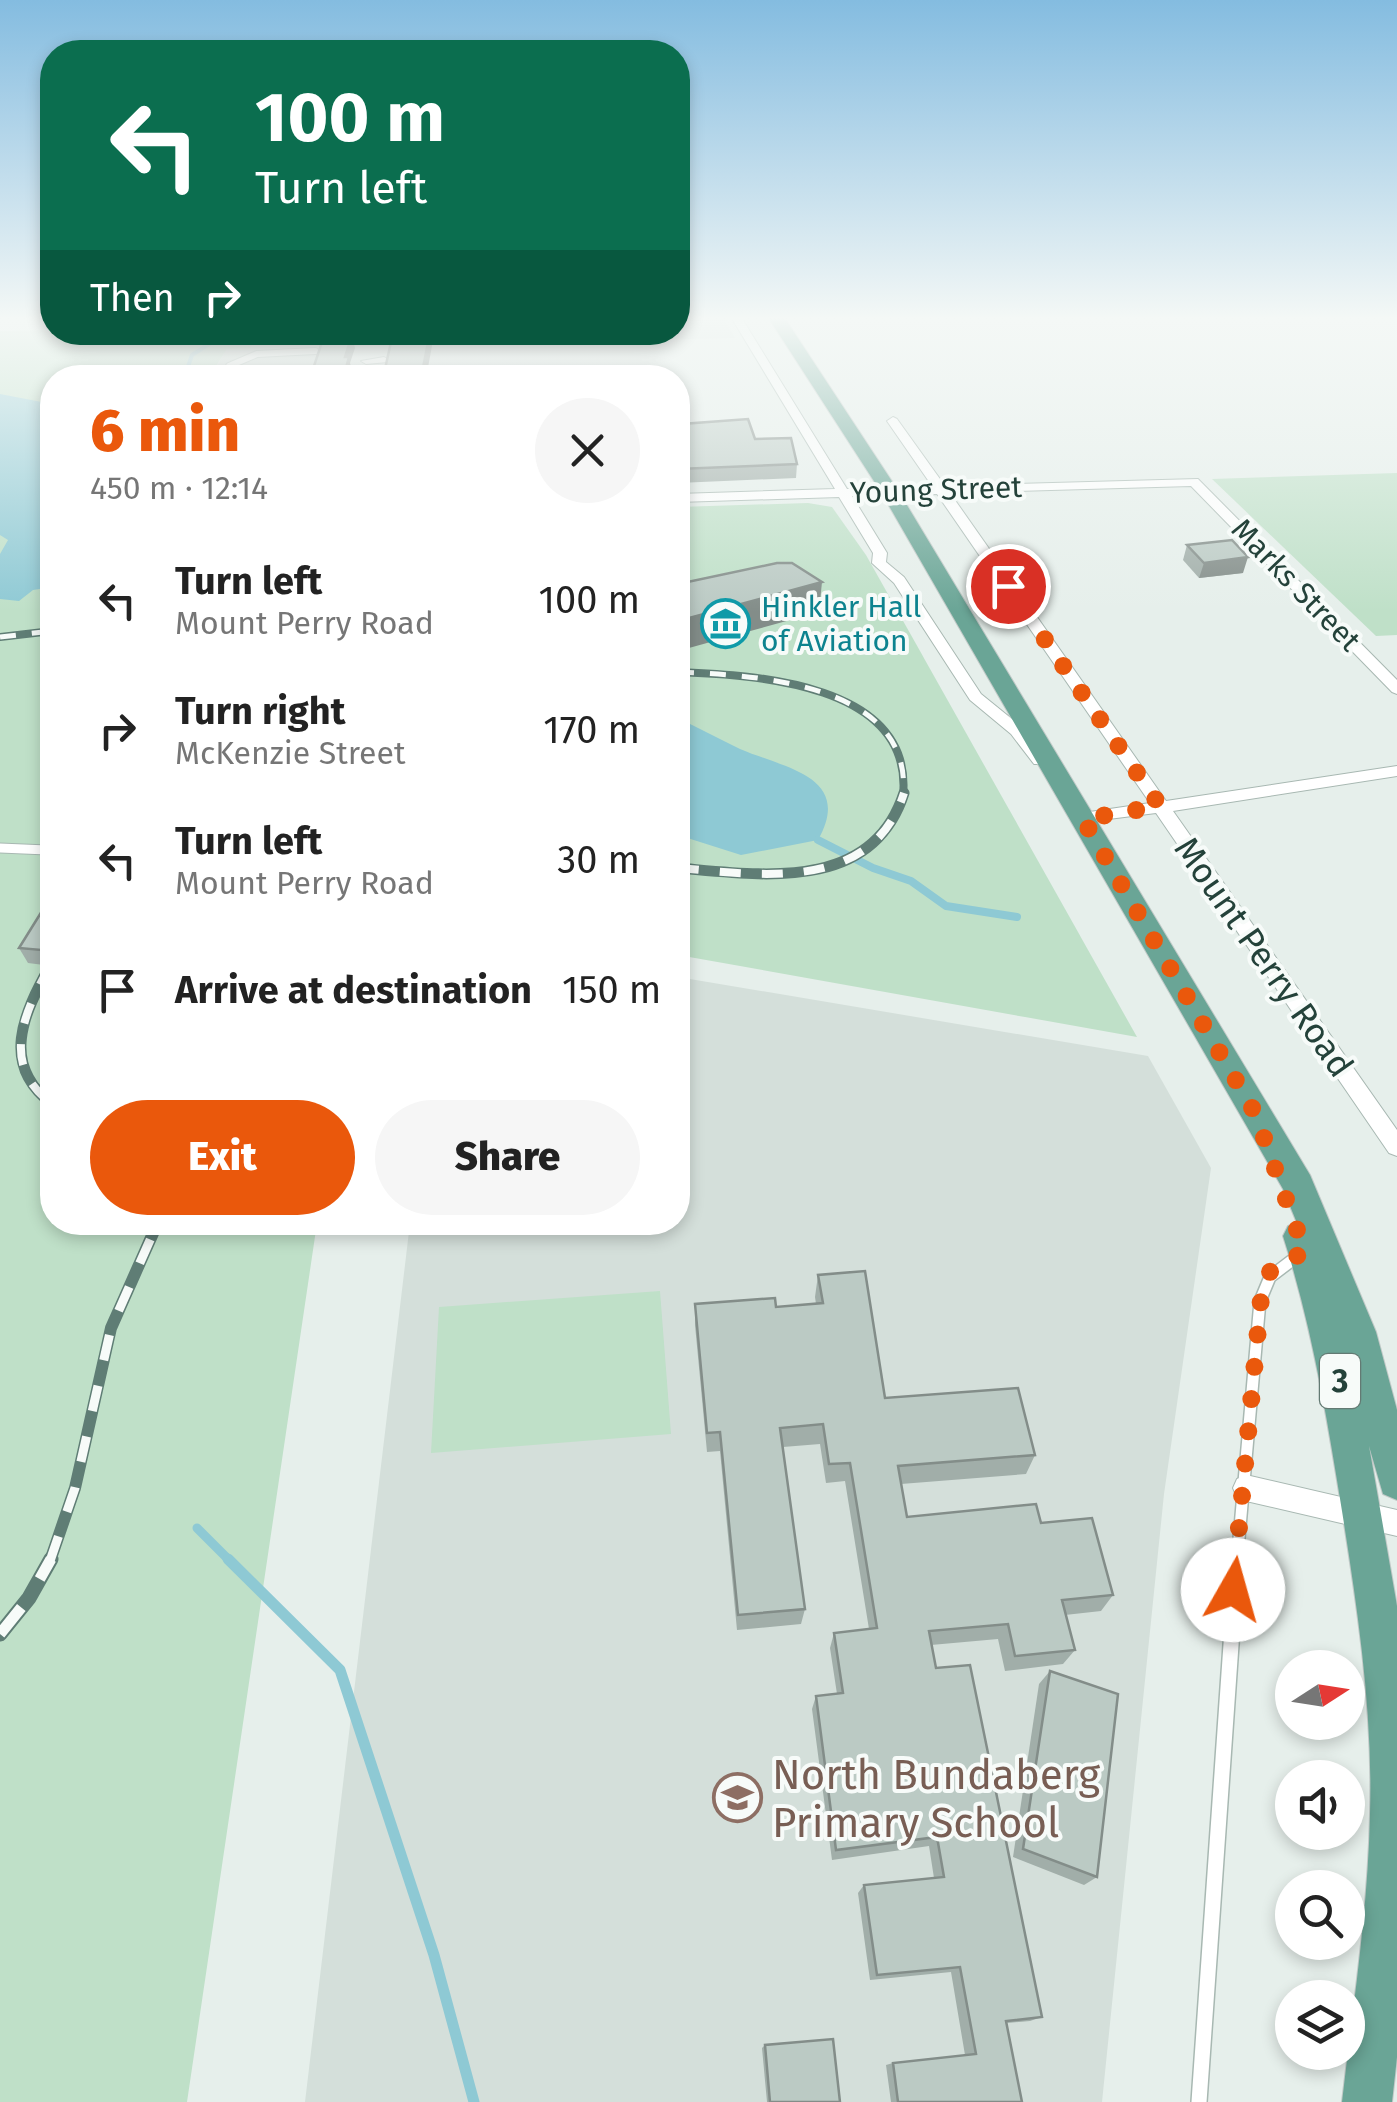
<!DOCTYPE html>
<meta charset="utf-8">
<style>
:root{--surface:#fff;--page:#f6f6f6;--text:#222;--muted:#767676;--accent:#ea580c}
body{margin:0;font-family:"Fira Sans",sans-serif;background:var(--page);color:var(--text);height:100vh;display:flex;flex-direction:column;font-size:38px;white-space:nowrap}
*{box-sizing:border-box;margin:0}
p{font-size:32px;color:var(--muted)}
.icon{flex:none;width:55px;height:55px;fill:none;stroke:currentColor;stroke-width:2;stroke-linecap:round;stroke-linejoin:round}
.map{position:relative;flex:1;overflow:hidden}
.panel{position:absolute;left:40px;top:365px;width:650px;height:870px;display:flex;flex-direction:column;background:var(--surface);border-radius:40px;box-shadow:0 5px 15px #0003}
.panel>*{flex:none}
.guide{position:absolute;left:40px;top:40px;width:650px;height:305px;border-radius:40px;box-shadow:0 5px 15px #0003;background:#0b6e4f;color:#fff;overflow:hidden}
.needle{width:65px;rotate:78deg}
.fabs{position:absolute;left:1275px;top:1650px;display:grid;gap:20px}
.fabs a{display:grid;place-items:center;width:90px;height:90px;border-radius:50%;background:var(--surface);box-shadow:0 5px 15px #0003;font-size:50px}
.pin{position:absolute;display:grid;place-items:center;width:85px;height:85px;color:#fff;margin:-42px;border:5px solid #fff;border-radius:50%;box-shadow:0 2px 10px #0007}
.me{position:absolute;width:110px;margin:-55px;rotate:7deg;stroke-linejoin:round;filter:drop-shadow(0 0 8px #0008)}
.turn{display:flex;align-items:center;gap:35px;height:210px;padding:0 50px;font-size:45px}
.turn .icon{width:130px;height:130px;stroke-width:2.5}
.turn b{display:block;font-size:70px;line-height:85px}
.then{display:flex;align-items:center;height:95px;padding:0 50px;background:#0003;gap:20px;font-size:38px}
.round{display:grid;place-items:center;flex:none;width:105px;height:105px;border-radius:52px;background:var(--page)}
.head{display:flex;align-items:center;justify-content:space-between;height:170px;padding:0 50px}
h1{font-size:60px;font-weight:800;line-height:75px;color:var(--accent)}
.button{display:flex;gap:20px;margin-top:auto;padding:20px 50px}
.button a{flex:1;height:115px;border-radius:60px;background:var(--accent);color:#fff;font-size:40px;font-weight:800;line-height:115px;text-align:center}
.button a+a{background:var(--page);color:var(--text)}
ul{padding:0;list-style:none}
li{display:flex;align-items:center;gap:30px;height:130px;padding:0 50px}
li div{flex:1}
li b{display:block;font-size:38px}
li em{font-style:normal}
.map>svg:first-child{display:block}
</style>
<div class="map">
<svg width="1397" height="2102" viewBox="0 0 1397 2102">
<rect width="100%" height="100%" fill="#e6efeb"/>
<g fill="#d4dfda">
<polygon points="678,317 723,317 735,338 320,347 311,377 209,378 227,349 251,348 258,333 678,332"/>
<polygon points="678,977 1148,1056 1211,1168 1164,1494 1102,2102 305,2102 410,1223 678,1222"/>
</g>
<g fill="#bfe0c8">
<polygon points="52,330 258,333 251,348 227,349 209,377 52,378 52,1222 317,1223 187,2102 0,2102 0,331"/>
<polygon points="1397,473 1397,635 1376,636 1212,479"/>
<polygon points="808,503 832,507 866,555 1137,1037 678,955 678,507"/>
<polygon points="660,1291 671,1434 431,1453 439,1307"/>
</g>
<g fill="#8ec9d4">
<polygon points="0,394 52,404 52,587 33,590 19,601 0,599 0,554 8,540 0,535"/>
<path d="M678,718c21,10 41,21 62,31 44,19 114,27 78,91l-77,15 -63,-20z"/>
</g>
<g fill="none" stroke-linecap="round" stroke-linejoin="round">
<polyline stroke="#8ec9d4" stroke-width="4" points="184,378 192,355 228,332"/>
<polyline stroke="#8ec9d4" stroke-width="8" points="818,840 873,868 911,881 946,906 1017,917"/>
<polyline stroke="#8ec9d4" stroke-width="9" points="197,1528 230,1561"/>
<polyline stroke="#8ec9d4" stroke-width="11" points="228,1559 340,1670 434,1955 474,2102"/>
<defs>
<polyline id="service-far3" points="228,378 229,366 257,354 315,351"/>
<polyline id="service-far2" points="0,848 47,850"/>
<polyline id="service-far1" points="1237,1561 1260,1301 1270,1277 1299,1255"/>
<polyline id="service" points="1199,2102 1237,1559"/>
<g id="minor">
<polygon points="731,317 741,317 847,489 932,486 887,421 893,417 897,419 945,486 1198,479 1397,680 1397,694 1392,692 1191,486 950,493 1166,801 1397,766 1397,776 1173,811 1397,1130 1397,1156 1389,1153 1156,813 1077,823 1075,819 1083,813 1150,803 937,494 852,496 887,553 886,562 904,577 981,694 1023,728 1048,760 1046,764 1034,764 1011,734 970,700 894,583 872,563 873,553 839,497 678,502 678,494 835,489"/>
<polygon points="384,357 389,360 388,362 366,364 361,361"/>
<polygon points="1246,1475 1397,1510 1397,1536 1246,1501 1237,1497 1233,1488 1237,1479"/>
</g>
<path id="primary" d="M768,317h16l115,175 411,683 66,157 21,78v90l-14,-6 -14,-48 28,160v451l-5,45h-50c11,-96 26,-191 28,-288 3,-101 -12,-203 -28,-303 -15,-93 -30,-185 -59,-275l5,-10 9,-3 -14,-34 -402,-697z"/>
</defs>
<use href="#service-far3" stroke="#a8b8b2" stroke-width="8"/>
<use href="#service-far2" stroke="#a8b8b2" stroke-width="11"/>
<use href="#service-far1" stroke="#a8b8b2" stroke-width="14"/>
<use href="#service" stroke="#a8b8b2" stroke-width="18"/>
<use href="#minor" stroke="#a8b8b2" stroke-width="2"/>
<use href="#primary" stroke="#c2cac8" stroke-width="2"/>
<use href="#service-far3" stroke="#fff" stroke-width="6"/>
<use href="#service-far2" stroke="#fff" stroke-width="9"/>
<use href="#service-far1" stroke="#fff" stroke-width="11"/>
<use href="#service" stroke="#fff" stroke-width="15"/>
<use href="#minor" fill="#fff" fill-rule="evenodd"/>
<use href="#primary" fill="#6aa596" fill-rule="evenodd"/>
<defs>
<g id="rail-far3">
<polyline points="0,637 52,631"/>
<path d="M678,672c77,3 236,11 225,124"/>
</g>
<g id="rail-far2">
<path d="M678,868c83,7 194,25 226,-75"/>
<path d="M50,966c-27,48 -50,99 2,138"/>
</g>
<polyline id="rail-far1" points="50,1561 75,1488 111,1328 158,1222"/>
<polyline id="rail" points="0,1634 29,1598 51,1559"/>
</defs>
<use href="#rail-far3" stroke="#5f7d75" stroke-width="8"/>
<use href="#rail-far2" stroke="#5f7d75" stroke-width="11"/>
<use href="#rail-far1" stroke="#5f7d75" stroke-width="12"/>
<use href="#rail" stroke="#5f7d75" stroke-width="15"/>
<use href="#rail-far3" stroke="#f7fbf9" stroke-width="5" stroke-dasharray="16" stroke-linecap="butt"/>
<use href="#rail-far2" stroke="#f7fbf9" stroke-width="8" stroke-dasharray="21" stroke-linecap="butt"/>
<use href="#rail-far1" stroke="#f7fbf9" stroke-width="9" stroke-dasharray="26" stroke-linecap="butt"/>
<use href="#rail" stroke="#f7fbf9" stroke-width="11" stroke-dasharray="34" stroke-linecap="butt"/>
</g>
<g fill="#a1aea9">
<polygon points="682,424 755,439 797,464 796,478 678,483 678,447 684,447"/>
<polygon points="1187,545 1243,573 1199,578 1183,560"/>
<polygon points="52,904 52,966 28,963 19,948"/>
<polygon points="818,1275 885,1398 1035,1455 1026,1474 901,1484 907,1517 1041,1523 1113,1595 1101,1611 1065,1615 1075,1650 1063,1664 1005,1671 998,1639 931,1645 936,1668 1042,2017 1030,2021 1007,2023 1022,2102 891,2102 886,2065 893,2063 965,2055 951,1972 870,1980 858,1893 864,1885 934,1878 929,1846 832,1860 812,1709 816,1696 837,1694 830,1648 834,1633 869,1629 845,1481 826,1483 820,1444 783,1447 805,1609 801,1624 737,1630 720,1451 707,1452 695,1325 695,1304 776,1307 816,1304 815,1297"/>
<polygon points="1050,1671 1097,1877 1084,1885 1013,1857 1039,1684"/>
<polygon points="765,2045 840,2102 767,2102 762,2048"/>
</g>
<g fill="#838d89">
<polygon points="430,332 432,346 426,378 421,378"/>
<polygon points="352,335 355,348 350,363 352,371 350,378 343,378 345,357"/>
<polygon points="1248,557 1243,573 1199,578 1204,563"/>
<polygon points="822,582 819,612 678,651 678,621"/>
</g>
<g fill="#bbcac4" stroke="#838d89" stroke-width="2.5">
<polygon points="430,332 421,378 383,378 393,333"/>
<polygon points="352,335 345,357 349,357 343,378 310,378 324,336"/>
<polygon points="748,419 755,439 791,438 797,464 678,469 678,447 686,447 682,424"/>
<polygon points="1232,540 1248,557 1204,563 1187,545"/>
<polygon points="777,563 792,563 822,582 678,621 678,584"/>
<polygon points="47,903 52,904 52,951 19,948"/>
<polygon points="865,1271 885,1398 1018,1388 1035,1455 898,1466 907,1517 1036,1504 1041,1523 1092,1518 1113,1595 1062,1600 1075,1650 1015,1656 1008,1624 929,1631 936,1668 970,1665 1042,2017 1006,2021 1022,2102 898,2102 893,2063 976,2054 960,1967 877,1975 864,1885 944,1877 937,1837 836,1850 816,1696 843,1693 834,1633 877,1628 850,1463 829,1464 823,1424 780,1428 805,1609 738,1615 720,1432 707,1433 695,1304 775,1298 776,1307 823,1303 818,1275"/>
<polygon points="1050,1671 1118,1694 1097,1877 1023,1849"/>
<polygon points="833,2039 840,2102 770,2102 765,2045"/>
</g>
<linearGradient id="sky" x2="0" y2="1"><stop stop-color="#84bce0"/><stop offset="0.52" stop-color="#f4f8f6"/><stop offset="1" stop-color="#f4f8f6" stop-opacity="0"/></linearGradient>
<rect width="1397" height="612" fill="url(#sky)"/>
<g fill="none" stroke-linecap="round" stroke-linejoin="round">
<polyline stroke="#ea580c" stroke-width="18" stroke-dasharray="0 32.4" points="1008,586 1160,806 1083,819 1255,1113 1305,1252 1272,1268 1262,1288 1233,1590"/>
</g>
<defs>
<symbol id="museum-ring" viewBox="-11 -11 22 22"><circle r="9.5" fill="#f7fbf9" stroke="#0f9aa8" stroke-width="1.5"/><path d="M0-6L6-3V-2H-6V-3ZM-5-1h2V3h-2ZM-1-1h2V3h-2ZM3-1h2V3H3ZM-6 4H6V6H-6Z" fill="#0f9aa8"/></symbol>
<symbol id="school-ring" viewBox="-11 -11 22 22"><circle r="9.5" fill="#f7fbf9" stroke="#8d6e63" stroke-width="1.5"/><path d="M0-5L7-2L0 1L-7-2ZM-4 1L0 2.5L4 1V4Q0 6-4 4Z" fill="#8d6e63"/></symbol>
</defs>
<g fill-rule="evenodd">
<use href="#museum-ring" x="698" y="596" width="55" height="55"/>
<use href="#school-ring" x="710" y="1770" width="55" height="55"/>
</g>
<g text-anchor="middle" stroke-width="8" stroke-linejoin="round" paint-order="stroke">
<g font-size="30" fill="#24423a" stroke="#f7fbf9">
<text transform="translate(936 490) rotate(-2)" y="10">Young Street</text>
<text transform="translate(1296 585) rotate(46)" y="10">Marks Street</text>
</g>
<g font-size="30" fill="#0d838f" stroke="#f7fbf9" text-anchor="start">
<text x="761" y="617">Hinkler Hall<tspan x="761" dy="34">of Aviation</tspan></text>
</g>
<rect fill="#f7fbf9" stroke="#637a73" stroke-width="2.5" x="1320" y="1354" width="40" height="54" rx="8"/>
<g font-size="32" font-weight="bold" fill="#24423a">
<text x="1340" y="1392">3</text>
</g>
<g font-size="35" fill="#24423a" stroke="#f7fbf9">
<text transform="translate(1264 957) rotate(55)" y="12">Mount Perry Road</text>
</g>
<g font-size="42" fill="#785e54" stroke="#f7fbf9" text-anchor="start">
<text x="772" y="1789">North Bundaberg<tspan x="772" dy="48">Primary School</tspan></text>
</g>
</g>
</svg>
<div class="fabs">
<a><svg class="needle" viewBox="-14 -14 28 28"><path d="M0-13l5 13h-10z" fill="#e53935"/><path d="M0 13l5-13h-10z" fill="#767676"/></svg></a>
<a><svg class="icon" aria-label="sound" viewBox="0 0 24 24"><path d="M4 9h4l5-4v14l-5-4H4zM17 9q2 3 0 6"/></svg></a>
<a><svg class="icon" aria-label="search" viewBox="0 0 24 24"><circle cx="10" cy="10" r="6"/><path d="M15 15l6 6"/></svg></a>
<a><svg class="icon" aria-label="layers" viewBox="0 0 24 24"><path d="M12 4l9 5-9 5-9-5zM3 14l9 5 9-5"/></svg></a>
</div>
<div class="pin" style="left:1008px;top:586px;background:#d93025"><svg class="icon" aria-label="arrive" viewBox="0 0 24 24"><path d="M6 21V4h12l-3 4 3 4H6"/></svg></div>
<svg class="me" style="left:1233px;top:1590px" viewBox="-20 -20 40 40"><circle r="19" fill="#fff"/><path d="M0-13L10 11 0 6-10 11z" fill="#ea580c"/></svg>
<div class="guide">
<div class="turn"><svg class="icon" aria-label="left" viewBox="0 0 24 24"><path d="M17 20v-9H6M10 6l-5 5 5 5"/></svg><div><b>100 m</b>Turn left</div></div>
<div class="then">Then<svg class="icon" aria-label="right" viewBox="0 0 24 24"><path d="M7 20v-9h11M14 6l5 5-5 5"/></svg></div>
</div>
<section class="panel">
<div class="head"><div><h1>6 min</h1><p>450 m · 12:14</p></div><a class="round"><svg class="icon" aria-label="close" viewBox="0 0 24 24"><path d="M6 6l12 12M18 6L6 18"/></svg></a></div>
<ul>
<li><svg class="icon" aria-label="left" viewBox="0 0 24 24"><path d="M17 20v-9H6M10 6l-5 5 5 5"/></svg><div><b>Turn left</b><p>Mount Perry Road</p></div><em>100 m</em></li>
<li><svg class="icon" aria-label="right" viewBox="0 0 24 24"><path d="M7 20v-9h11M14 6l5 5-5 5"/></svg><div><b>Turn right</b><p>McKenzie Street</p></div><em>170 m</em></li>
<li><svg class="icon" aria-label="left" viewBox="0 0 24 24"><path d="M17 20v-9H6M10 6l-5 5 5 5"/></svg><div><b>Turn left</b><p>Mount Perry Road</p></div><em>30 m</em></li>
<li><svg class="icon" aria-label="arrive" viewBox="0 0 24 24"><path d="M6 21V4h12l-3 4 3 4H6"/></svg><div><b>Arrive at destination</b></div><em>150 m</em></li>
</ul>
<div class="button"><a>Exit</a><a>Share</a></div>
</section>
</div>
